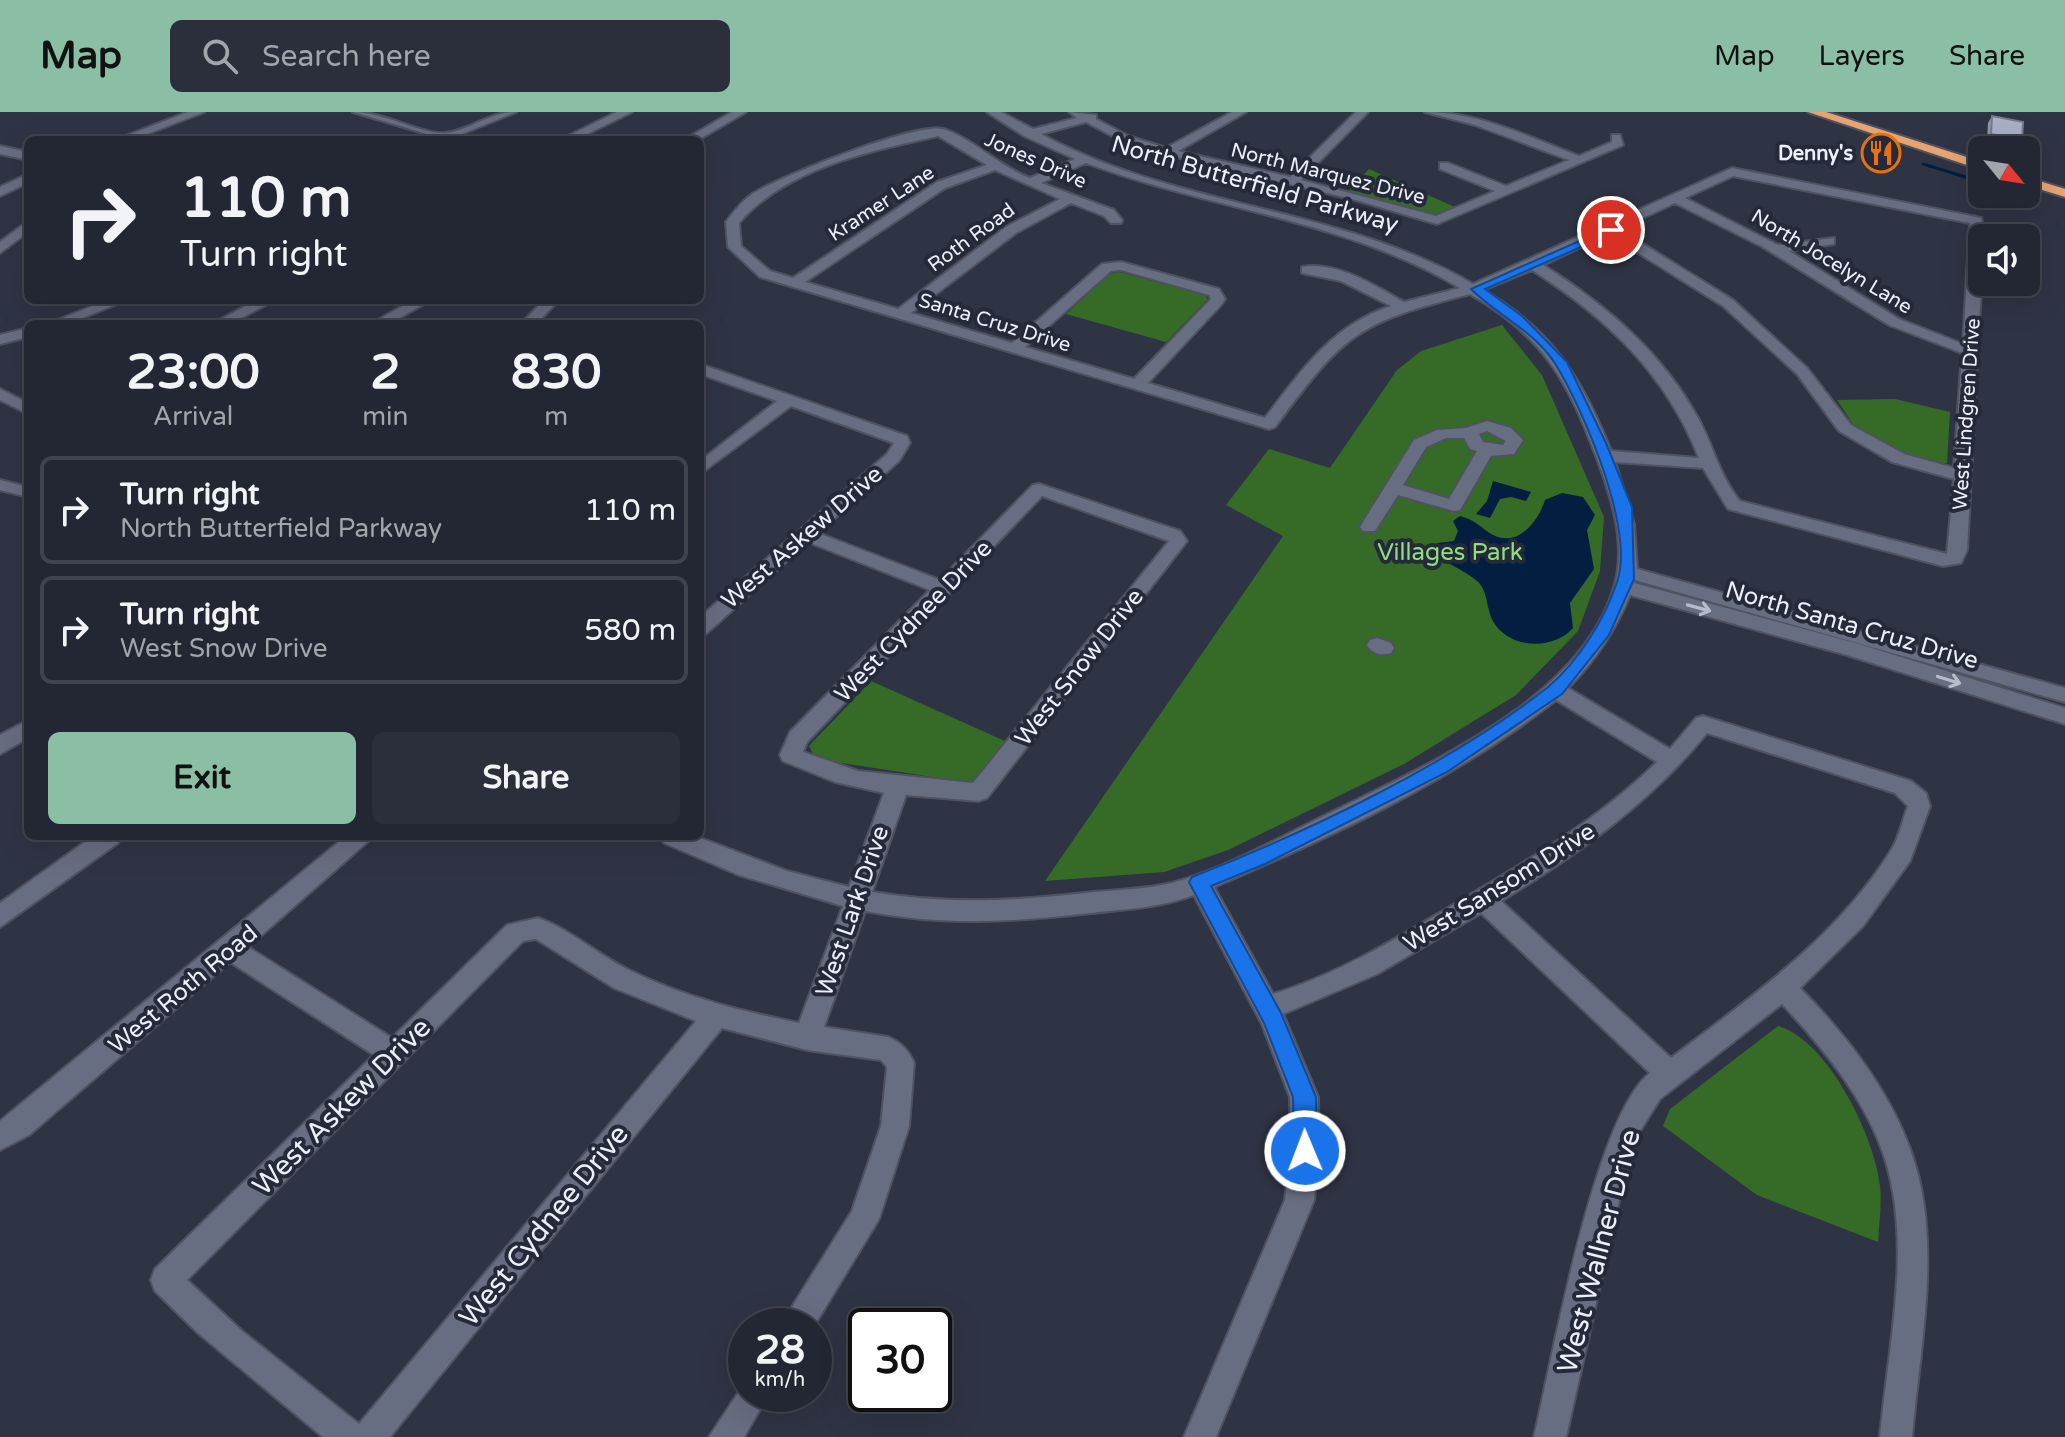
<!DOCTYPE html>
<style>
:root{--surface:#232733;--page:#2b2f3b;--text:#f1f3f6;--muted:#a3a5ac;--line:#40444e;--accent:#8abfa5}
body{margin:0;font-family:"Varela Round",sans-serif;background:var(--page);color:var(--text);height:100vh;display:flex;flex-direction:column;font-size:30px;white-space:nowrap}
*{box-sizing:border-box;margin:0}
p{font-size:26px;color:var(--muted)}
.icon{flex:none;width:44px;height:44px;fill:none;stroke:currentColor;stroke-width:2;stroke-linecap:round;stroke-linejoin:round}
.map{position:relative;flex:1;overflow:hidden}
.side{position:absolute;left:24px;top:208px;width:680px;height:520px;display:flex;flex-direction:column;background:var(--surface);border-radius:12px;box-shadow:0 8px 32px #0002,0 0 0 2px var(--line)}
.side>*{flex:none}
.banner{position:absolute;left:24px;top:24px;width:680px;height:168px;border-radius:12px;box-shadow:0 8px 32px #0002,0 0 0 2px var(--line);background:#232733;color:var(--text);overflow:hidden}
.needle{width:52px;rotate:120deg}
.fabs{position:absolute;left:1968px;top:24px;display:grid;gap:16px}
.fabs a{display:grid;place-items:center;width:72px;height:72px;border-radius:12px;background:var(--surface);box-shadow:0 8px 32px #0002,0 0 0 2px var(--line);font-size:40px}
.speed{position:absolute;left:728px;top:1196px;display:flex;gap:16px;font-size:40px;font-weight:700;text-align:center}
.speed>*{display:grid;place-content:center;width:104px;height:104px;border-radius:50%;background:var(--surface);box-shadow:0 8px 32px #0002,0 0 0 2px var(--line);line-height:1}
.speed small{font-size:20px;font-weight:400}
.speed .limit{border:4px solid #111;border-radius:12px;background:#fff;color:#111}
.pin{position:absolute;display:grid;place-items:center;width:68px;height:68px;color:#fff;margin:-34px;border:4px solid #fff;border-radius:50%;box-shadow:0 2px 8px #0007}
.me{position:absolute;width:88px;margin:-44px;rotate:359deg;stroke-linejoin:round;filter:drop-shadow(0 0 6px #0008)}
.turn{display:flex;align-items:center;gap:28px;height:168px;padding:0 24px;font-size:36px}
.turn .icon{width:104px;height:104px;stroke-width:2.5}
.turn b{display:block;font-size:56px;line-height:68px}
.eta{display:flex;justify-content:space-evenly;align-items:center;height:136px;text-align:center}
.eta b{font-size:48px;font-weight:800;line-height:56px}
.button{display:flex;gap:16px;margin-top:auto;padding:16px 24px}
.button a{flex:1;height:92px;border-radius:12px;background:var(--accent);color:#111;font-size:32px;font-weight:800;line-height:92px;text-align:center}
.button a+a{background:var(--page);color:var(--text)}
ul{padding:0;list-style:none}
li{display:flex;align-items:center;gap:24px;height:108px;margin:0 16px 12px;padding:0 8px;border:4px solid var(--line);border-radius:12px}
li div{flex:1}
li b{display:block;font-size:30px}
li em{font-style:normal}
header{display:flex;align-items:center;gap:48px;box-sizing:border-box;height:112px;padding:0 40px;background:var(--accent);color:#111}
header strong{font-size:38px}
nav{display:flex;gap:44px;margin-inline-start:auto;font-size:28px}
.search{width:560px;height:72px;background:var(--page);display:flex;align-items:center;gap:20px;box-sizing:border-box;padding:0 28px;border-radius:12px;color:var(--muted);font-size:30px}
.map>svg:first-child{display:block}
</style>
<header>
<strong>Map</strong>
<div class="search"><svg class="icon" aria-label="search" viewBox="0 0 24 24"><circle cx="10" cy="10" r="6"/><path d="M15 15l6 6"/></svg>Search here</div>
<nav><a>Map</a><a>Layers</a><a>Share</a></nav>
</header>
<div class="map">
<svg width="2065" height="1325" viewBox="0 0 2065 1325">
<rect width="100%" height="100%" fill="#2f3444"/>
<g fill="#356b27">
<polygon points="1369,57 1455,95 1433,103 1349,79"/>
<polygon points="1119,160 1204,183 1208,187 1166,230 1066,202 1109,162"/>
<polygon points="1502,213 1542,263 1604,405 1600,459 1578,519 1516,583 1404,652 1228,738 1164,760 1045,769 1283,424 1226,393 1269,337 1330,356 1397,258 1421,239"/>
<path d="M1895,287l55,13 -3,51c-26,4 -63,-10 -83,-28 -11,-8 -19,-24 -27,-35z"/>
<polygon points="871,569 1007,630 972,671 816,647 809,634"/>
<path d="M1778,914c50,14 97,111 102,160 2,18 -1,38 -2,56l-121,-47 -94,-69 7,-17z"/>
</g>
<g fill="#021e40">
<polygon points="1493,369 1531,380 1526,389 1511,385 1500,387 1490,406 1476,402 1487,389"/>
<path d="M1562,381l21,4 12,18 -8,15 7,39 -24,34 3,25c-20,23 -65,21 -80,-7 -7,-13 -5,-31 -16,-40 -12,-10 -30,-18 -43,-26l4,-12 16,-2 4,-10 -5,-10 7,-5c12,3 19,9 28,16 27,19 50,-9 57,-32z"/>
</g>
<g fill="none" stroke-linecap="round" stroke-linejoin="round">
<g stroke="#021e40" stroke-width="3">
<polyline points="1923,52 1982,70"/>
<polyline points="2026,81 2033,82"/>
</g>
<defs>
<g id="minor">
<polygon points="188,0 204,0 132,28 115,28"/>
<path d="M353,0c31,0 68,22 91,21 23,-1 45,-21 72,-21l-69,28z"/>
<polygon points="617,0 632,0 575,28 560,28"/>
<polygon points="732,0 746,0 698,28 684,28"/>
<path d="M987,0h14l32,17 44,-11 -8,-6 27,3v4l32,17 38,12 66,-36h14l-68,39 112,26 66,-65h12l-67,68 135,36 59,-25 -55,-22v-6h8l58,23 63,-26 -94,-35 -50,-13c54,0 104,25 154,44l33,-14v-7h8l3,10 -186,79 -81,-24 -193,-46 -43,-14 -34,-18 -45,12c135,74 298,72 432,150l259,-116 249,50 3,15 -17,317 -6,13 -18,3 -215,-57 -25,-41 -88,-6 19,62 3,45 428,119v14l-430,-122 -1,3 225,61 206,64v16l-218,-69 -217,-60c-15,36 -34,65 -62,93l102,61 26,-31 7,-2 208,65 15,12 4,13 -20,55 -47,65 -63,62c54,55 106,123 121,200 16,81 -2,168 -9,249h-32c8,-89 32,-188 6,-275 -18,-60 -62,-113 -104,-158l-122,95 -20,32 -19,61 -55,245h-32c18,-76 61,-322 116,-364l-169,-160 -104,61 -94,40 35,83 1,54 -5,49 -98,237h-32l101,-237 6,-49 -1,-54 -28,-73 -68,-129c-34,13 -68,14 -103,18 -77,9 -149,13 -226,-2l-41,116 64,10c13,5 21,14 26,26l-5,63 -30,93 -65,107h-34l72,-115 29,-85 6,-59 -6,-7 -74,-10 -85,-22 -332,409h-67l-125,-104 -43,-42 -4,-11 4,-11 219,-214 -144,-93 -201,173 -29,15v-29l346,-285h28l-126,111 144,91 115,-113 31,-7c32,11 60,37 91,52 54,27 112,41 170,53l44,-117 -104,-31 -75,-32 -4,-7h35l92,35 62,16 35,-94 -49,-11 -52,-21 -3,-6 10,-23 140,-142 -122,-48 -101,91 -7,2v-18l187,-163 7,-11 -103,-37 -91,68v-13l77,-60 -77,-27v-10l207,72 3,7 -11,18 -81,72 122,47 93,-95 6,-1 141,47 7,10 -200,257 -8,3 -73,-6 -34,97c81,13 141,9 222,0 25,-2 52,-3 78,-9 52,-14 105,-44 154,-68 96,-48 259,-116 289,-231 11,-40 -3,-85 -17,-123 -30,-79 -52,-123 -128,-167 -114,29 -125,39 -195,133l-6,2 -509,-152 -32,-30 -2,-25c7,-9 16,-21 25,-27 26,-18 166,-73 192,-66 29,9 57,38 87,49l45,-19 -51,-23zM938,24l49,29 -50,17 -144,96 -23,-7 -29,-25 -2,-23c47,-55 131,-72 199,-87zM1086,51c123,46 260,57 374,125l-56,14c-29,-16 -67,-41 -102,-35v6l39,8 50,25c-59,19 -90,65 -126,112l-117,-35 72,-77 5,-7 -6,-10 -98,-27 -19,2 -90,79 -101,-30 105,-80 55,-30 33,13 7,7h10l1,-3 -8,-10 -73,-27zM995,58l65,29 -54,28 -108,82 -93,-27 140,-94zM1733,64l237,47 -7,121 -64,-25 -110,-68 45,-7v-6l-56,7 -93,-47zM1675,91l88,44 126,78 73,28 -8,115 -50,-14 -53,-29 -44,-57 -74,-68 -114,-71zM1608,122l115,72 74,68 42,57 53,31 62,17 -7,75 -207,-53c-20,-24 -26,-53 -41,-81 -36,-67 -93,-115 -156,-155zM1121,158l88,25 2,4 -77,80 -109,-32 86,-76zM1532,158c75,48 134,104 167,188l-88,-7c-29,-72 -58,-121 -128,-161zM1042,384l127,45 -196,242 -115,-12 -55,-19 4,-10zM1556,588l101,62c-58,57 -129,99 -199,140 -59,35 -119,72 -185,92l-59,-107c119,-51 240,-107 342,-187zM1707,621l188,60 13,13c-6,15 -9,33 -18,46 -54,86 -139,145 -219,206l-170,-157c77,-47 149,-98 206,-168zM536,827l78,49 82,33 -337,403 -117,-93 -55,-51 336,-339z"/>
<polygon points="0,34 28,40 28,48 0,42"/>
<polygon points="28,62 28,71 0,84 0,75"/>
<polygon points="28,109 28,120 0,141 0,130"/>
<polygon points="107,188 127,188 68,212 48,212"/>
<polygon points="257,188 275,188 230,212 212,212"/>
<polygon points="413,188 431,188 389,212 371,212"/>
<polygon points="544,188 559,188 536,212 521,212"/>
<polygon points="28,216 28,225 0,232 0,223"/>
<polygon points="0,277 28,291 28,302 0,288"/>
<path d="M1487,309l24,7 12,12 -9,14 -23,2 -31,54 -6,1 -56,-16 -23,36h-12l-3,-4 54,-87 23,-10 29,-2zM1487,319l19,10 -3,4 -20,-3 -4,-8zM1446,326h18l6,11 7,2 -28,48 -46,-14 23,-38z"/>
<polygon points="0,368 28,375 28,385 0,378"/>
<path d="M1377,526l14,5 3,5 -3,5c-9,3 -19,1 -24,-8l3,-5z"/>
<polygon points="28,608 28,626 0,642 0,623"/>
<polygon points="93,724 122,724 118,731 0,815 0,791"/>
<polygon points="746,1269 746,1282 769,1282 744,1325 709,1325"/>
</g>
<g id="highway">
<polygon points="1808,0 1826,0 1982,50 1982,58"/>
<polygon points="2026,65 2065,77 2065,85 2026,73"/>
</g>
</defs>
<use href="#minor" stroke="#4e5261" stroke-width="4"/>
<use href="#highway" stroke="#4e5261" stroke-width="4"/>
<use href="#minor" fill="#686e81" fill-rule="evenodd"/>
<use href="#highway" fill="#e7a471" fill-rule="evenodd"/>
</g>
<polygon fill="#9297a9" points="1992,4 2022,28 2018,35 1987,29 1988,11"/>
<polygon fill="#aab0c5" stroke="#777b8a" stroke-width="2" points="1992,4 2023,10 2022,28 1991,22"/>
<defs><path id="oneway-shaft" d="M-6 0H5M1.5-3L5.5 0L1.5 3" fill="none" stroke-width="1.6" stroke-linecap="round" stroke-linejoin="round" transform="scale(2)"/></defs>
<g stroke="#b7bcca">
<use href="#oneway-shaft" transform="translate(1699 496) rotate(15)"/>
<use href="#oneway-shaft" transform="translate(1949 568) rotate(17)"/>
</g>
<path fill="#1a73e8" stroke="#114b97" stroke-width="2" d="M1611,115l4,5 -130,57 37,27 45,46 39,81 26,64 2,72 -25,56 -47,59 -115,78 -182,92 -54,22 70,127 35,84 1,54 -3,9 -9,3 -8,-3 -3,-9 -1,-54 -29,-74 -75,-141 3,-5c115,-45 259,-113 356,-190 30,-25 57,-68 69,-105 18,-52 -33,-171 -61,-217 -20,-33 -59,-50 -85,-76z"/>
<defs>
<symbol id="restaurant-ring" viewBox="-11 -11 22 22"><circle r="9.5" fill="#252a3a" stroke="#e8710a" stroke-width="1.5"/><path d="M-5-6h1v4h1v-4h1v4h1v-4h1v5L-1.5 .5V6h-2V.5L-5-1ZM5-6V6H3V1.5H1.5Q1.5-4 5-6Z" fill="#e8710a"/></symbol>
</defs>
<g fill-rule="evenodd">
<use href="#restaurant-ring" x="1859" y="19" width="44" height="44"/>
</g>
<g text-anchor="middle" stroke-width="8" stroke-linejoin="round" paint-order="stroke">
<g font-size="20" font-weight="bold" fill="#ecf0fb" stroke="#252a3a" text-anchor="end">
<text x="1853" y="48">Denny's</text>
</g>
<g font-size="20" fill="#ecf0fb" stroke="#252a3a">
<text transform="translate(1036 48) rotate(24)" y="7">Jones Drive</text>
<text transform="translate(1328 61) rotate(14)" y="7">North Marquez Drive</text>
<text transform="translate(881 91) rotate(-33)" y="7">Kramer Lane</text>
<text transform="translate(971 125) rotate(-36)" y="7">Roth Road</text>
<text transform="translate(1832 149) rotate(31)" y="7">North Jocelyn Lane</text>
<text transform="translate(995 210) rotate(17)" y="7">Santa Cruz Drive</text>
<text transform="translate(1966 302) rotate(-86)" y="7">West Lindgren Drive</text>
</g>
<g font-size="24" fill="#ecf0fb" stroke="#252a3a">
<text transform="translate(1255 72) rotate(16)" y="8">North Butterfield Parkway</text>
<text transform="translate(802 425) rotate(-41)" y="8">West Askew Drive</text>
<text transform="translate(913 509) rotate(-46)" y="8">West Cydnee Drive</text>
<text transform="translate(1852 513) rotate(16)" y="8">North Santa Cruz Drive</text>
<text transform="translate(1079 555) rotate(-52)" y="8">West Snow Drive</text>
<text transform="translate(1499 775) rotate(-32)" y="8">West Sansom Drive</text>
<text transform="translate(852 799) rotate(-71)" y="8">West Lark Drive</text>
<text transform="translate(183 877) rotate(-40)" y="8">West Roth Road</text>
</g>
<g font-size="24" fill="#90de7e" stroke="#252a3a">
<text x="1450" y="448">Villages Park</text>
</g>
<g font-size="28" fill="#ecf0fb" stroke="#252a3a">
<text transform="translate(341 994) rotate(-45)" y="10">West Askew Drive</text>
<text transform="translate(543 1113) rotate(-51)" y="10">West Cydnee Drive</text>
<text transform="translate(1598 1139) rotate(-75)" y="10">West Wallner Drive</text>
</g>
</g>
</svg>
<div class="fabs">
<a><svg class="needle" viewBox="-14 -14 28 28"><path d="M0-13l5 13h-10z" fill="#e53935"/><path d="M0 13l5-13h-10z" fill="#a3a5ac"/></svg></a>
<a><svg class="icon" aria-label="sound" viewBox="0 0 24 24"><path d="M4 9h4l5-4v14l-5-4H4zM17 9q2 3 0 6"/></svg></a>
</div>
<div class="speed"><div>28<small>km/h</small></div><div class="limit">30</div></div>
<div class="pin" style="left:1611px;top:118px;background:#d93025"><svg class="icon" aria-label="arrive" viewBox="0 0 24 24"><path d="M6 21V4h12l-3 4 3 4H6"/></svg></div>
<svg class="me" style="left:1305px;top:1039px" viewBox="-20 -20 40 40"><circle r="17" fill="#1a73e8" stroke="#fff" stroke-width="3"/><path d="M0-11L8 9 0 5-8 9z" fill="#fff"/></svg>
<div class="banner">
<div class="turn"><svg class="icon" aria-label="right" viewBox="0 0 24 24"><path d="M7 20v-9h11M14 6l5 5-5 5"/></svg><div><b>110 m</b>Turn right</div></div>
</div>
<section class="side">
<div class="eta">
<div><b>23:00</b><p>Arrival</p></div>
<div><b>2</b><p>min</p></div>
<div><b>830</b><p>m</p></div>
</div>
<ul>
<li><svg class="icon" aria-label="right" viewBox="0 0 24 24"><path d="M7 20v-9h11M14 6l5 5-5 5"/></svg><div><b>Turn right</b><p>North Butterfield Parkway</p></div><em>110 m</em></li>
<li><svg class="icon" aria-label="right" viewBox="0 0 24 24"><path d="M7 20v-9h11M14 6l5 5-5 5"/></svg><div><b>Turn right</b><p>West Snow Drive</p></div><em>580 m</em></li>
</ul>
<div class="button"><a>Exit</a><a>Share</a></div>
</section>
</div>
